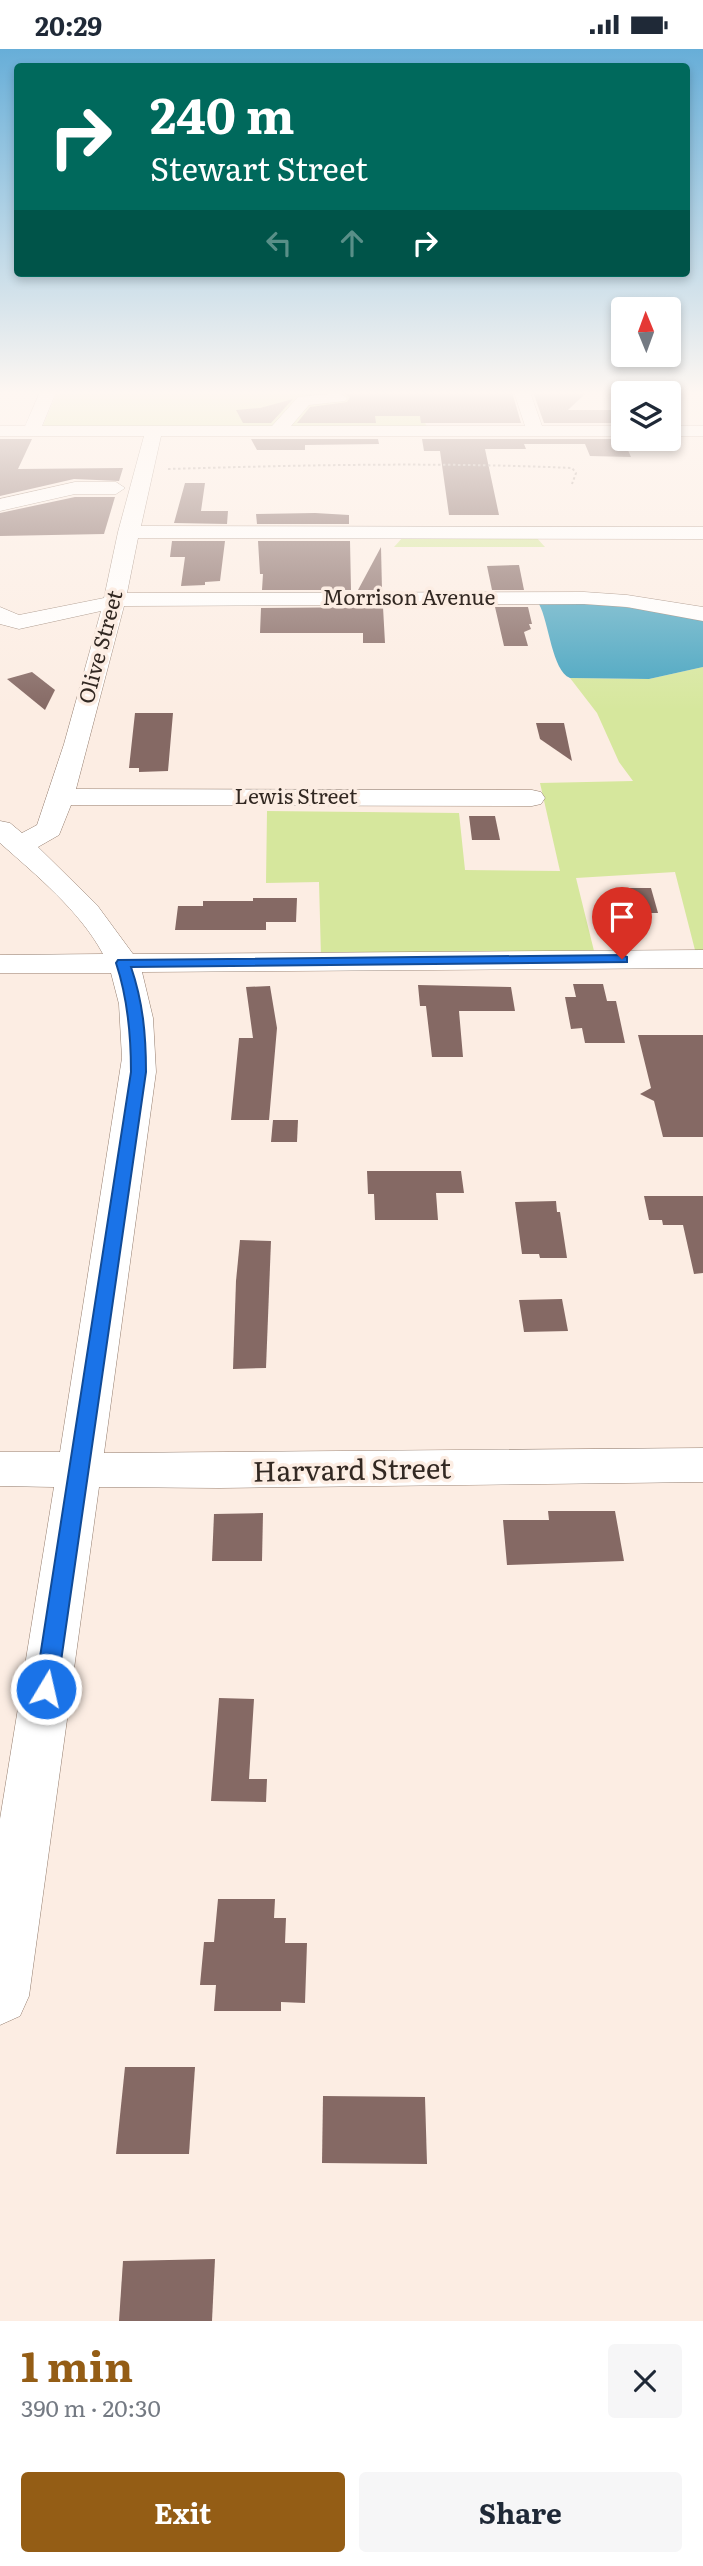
<!DOCTYPE html>
<meta charset="utf-8">
<style>
:root{--surface:#fff;--page:#f6f6f7;--text:#1f2937;--muted:#747a83;--accent:#945d15}
body{margin:0;font-family:Literata,serif;background:var(--page);color:var(--text);height:100vh;display:flex;flex-direction:column;font-size:26px;white-space:nowrap}
*{box-sizing:border-box;margin:0}
p{font-size:23px;color:var(--muted)}
.icon{flex:none;width:38px;height:38px;fill:none;stroke:currentColor;stroke-width:2;stroke-linecap:round;stroke-linejoin:round}
.map{position:relative;height:2272px;overflow:hidden}
.drawer{display:flex;flex-direction:column;background:var(--surface);flex:1}
.drawer>*{flex:none}
.hud{position:absolute;left:14px;top:14px;width:676px;height:214px;border-radius:7px;box-shadow:0 4px 10px #0003;background:#00695c;color:#fff;overflow:hidden}
.needle{width:46px;rotate:359deg}
.fabs{position:absolute;left:611px;top:248px;display:grid;gap:14px}
.fabs a{display:grid;place-items:center;width:70px;height:70px;border-radius:7px;background:var(--surface);box-shadow:0 4px 10px #0003;font-size:35px}
.pin{position:absolute;display:grid;place-items:center;width:60px;height:60px;color:#fff;margin:-72px -30px;border-radius:50% 50% 50% 0;rotate:-45deg;box-shadow:0 0 7px #0007}
.pin .icon{rotate:45deg}
.me{position:absolute;width:77px;margin:-38px;rotate:9deg;stroke-linejoin:round;filter:drop-shadow(0 0 5px #0008)}
.turn{display:flex;align-items:center;gap:24px;height:147px;padding:0 21px;font-size:32px}
.turn .icon{width:91px;height:91px;stroke-width:2.5}
.turn b{display:block;font-size:49px;line-height:60px}
.lanes{display:flex;align-items:center;height:66px;padding:0 21px;background:#0003;justify-content:center;gap:35px;direction:ltr}
.lanes .off{opacity:.35}
.round{display:grid;place-items:center;flex:none;width:74px;height:74px;border-radius:7px;background:var(--page)}
.summary{display:flex;align-items:center;justify-content:space-between;height:119px;padding:0 21px}
h1{font-size:42px;font-weight:700;line-height:52px;color:var(--accent)}
.button{display:flex;gap:14px;margin-top:auto;padding:14px 21px}
.button a{flex:1;height:80px;border-radius:7px;background:var(--accent);color:#fff;font-size:28px;font-weight:700;line-height:80px;text-align:center}
.button a+a{background:var(--page);color:var(--text)}
.status{display:flex;justify-content:space-between;align-items:center;height:49px;padding:0 35px;background:var(--surface);direction:ltr}
.status svg{height:19px;fill:currentColor}
.map>svg:first-child{display:block}
</style>
<div class="status"><b>20:29</b><svg viewBox="0 0 49 12"><path d="M0 12V9h3v3zM5 12V6h3v6zM10 12V3h3v9zM15 12V0h3v12zM26 1h20v11H26zM47 4h2v5h-2z"/></svg></div>
<div class="map">
<svg width="703" height="2272" viewBox="0 0 703 2272">
<rect width="100%" height="100%" fill="#fcede3"/>
<g fill="#d6e79d">
<polygon points="57,343 417,343 427,380 40,384"/>
<polygon points="404,487 535,487 545,498 394,498"/>
<polygon points="703,618 703,905 696,905 675,823 576,829 595,906 321,908 319,833 266,834 267,762 459,764 465,821 560,822 540,734 633,732 619,713 597,664 570,629 649,630"/>
</g>
<path fill="#46a4c0" d="M586,553l117,15v50l-54,12 -79,-1c-18,-7 -21,-56 -31,-74z"/>
<g fill="#856964">
<polygon points="342,343 512,343 521,374 421,374 420,367 375,367 376,374 297,374 310,358 347,353 350,348"/>
<polygon points="533,343 587,343 568,361 623,361 623,374 544,374"/>
<polygon points="293,350 271,374 243,374 236,361 260,359"/>
<polygon points="0,390 32,390 18,420 123,419 119,432 74,430 0,447"/>
<polygon points="251,390 378,390 379,395 305,396 305,401 257,401"/>
<polygon points="422,390 623,390 631,408 590,407 585,395 524,395 526,400 485,400 499,466 449,466 440,402 424,402"/>
<polygon points="185,434 205,434 201,462 228,462 227,475 174,474"/>
<polygon points="75,448 115,448 104,485 0,487 0,464"/>
<polygon points="315,464 349,466 349,475 257,475 256,465"/>
<polygon points="172,492 225,492 220,532 205,533 205,536 181,537 185,508 170,508"/>
<polygon points="258,492 350,492 351,541 262,541 263,525 260,525"/>
<polygon points="381,498 382,541 358,541"/>
<polygon points="519,516 524,541 492,541 487,517"/>
<polygon points="383,558 385,594 363,594 363,584 260,584 261,559"/>
<polygon points="495,558 528,558 532,575 529,575 531,580 524,583 528,597 504,597"/>
<polygon points="32,623 55,641 45,661 7,630"/>
<polygon points="135,664 173,664 168,722 139,723 139,719 129,719"/>
<polygon points="536,674 564,674 572,712 540,690"/>
<polygon points="469,767 495,767 500,791 472,791"/>
<polygon points="619,839 651,839 658,864 625,864"/>
<polygon points="253,849 297,849 296,873 266,873 266,881 175,881 178,857 203,857 203,852 253,852"/>
<polygon points="573,935 603,935 607,952 616,952 625,994 585,994 582,979 571,980 565,948 576,948"/>
<polygon points="418,936 511,938 515,962 459,962 463,1008 432,1008 426,957 420,957"/>
<polygon points="270,937 277,979 269,1071 231,1071 239,989 253,989 246,938"/>
<polygon points="638,986 703,986 703,1088 663,1088 654,1052 640,1045 651,1039"/>
<polygon points="273,1071 298,1071 297,1093 271,1093"/>
<polygon points="367,1122 461,1122 464,1144 436,1144 438,1171 375,1171 374,1145 368,1145"/>
<polygon points="644,1147 703,1147 703,1224 694,1225 683,1176 663,1176 662,1171 649,1171"/>
<polygon points="556,1152 557,1163 560,1163 567,1209 540,1209 539,1205 522,1205 515,1153"/>
<polygon points="240,1191 271,1192 266,1319 233,1320 236,1232"/>
<polygon points="562,1250 568,1282 524,1283 519,1251"/>
<polygon points="548,1462 615,1462 624,1512 507,1516 503,1471 549,1471"/>
<polygon points="263,1464 262,1512 212,1512 214,1465"/>
<polygon points="219,1649 254,1650 249,1730 267,1730 266,1753 211,1752"/>
<polygon points="218,1850 275,1850 274,1869 286,1869 285,1894 307,1894 305,1954 281,1953 281,1962 214,1962 216,1936 200,1936 204,1893 214,1893"/>
<polygon points="125,2018 195,2018 189,2105 116,2105"/>
<polygon points="323,2047 425,2048 427,2115 322,2114"/>
<polygon points="215,2210 212,2272 119,2272 123,2212"/>
</g>
<g fill="none" stroke-linecap="round" stroke-linejoin="round">
<defs>
<g id="minor">
<path d="M40,343h16l-14,34h230l26,-29 41,-4 8,5 -2,3 -36,4 -18,21h234l-11,-34h16l12,34h81v10h-462l-20,90 562,1v12l-565,-1 -11,55 457,-1 43,3 76,12v14l-76,-14 -43,-3 -460,2 -48,183 456,1 9,2 4,6 -4,6 -9,2 -461,-1 -12,30 -21,12 59,58 36,49 570,-4v18l-561,4 11,46 3,54 -52,381 599,-5v34l-484,6 -120,-1 -70,509 -9,20 -20,9v-206l54,-332 -54,-1v-34h60l62,-394 -3,-54 -8,-31h-111v-18l103,-1c-23,-43 -67,-79 -103,-111v-22l10,2 12,10 15,-8 27,-81 37,-133 -82,18 -19,-5v-17l19,8 85,-17 14,-66 26,-96h-144v-10h25z"/>
<rect x="668" y="377" width="35" height="10"/>
<polygon points="75,433 116,433 125,439 116,445 75,445 0,462 0,450"/>
</g>
</defs>
<use href="#minor" stroke="#947d6e" stroke-width="1"/>
<path stroke="#b3a69e" stroke-width="2" stroke-dasharray="2.5 2.5" stroke-linecap="butt" d="M168,420c135,-4 269,-7 404,-1l4,5 -4,11"/>
<use href="#minor" fill="#fff" fill-rule="evenodd"/>
</g>
<linearGradient id="sky" x2="0" y2="1"><stop stop-color="#67aed8"/><stop offset="0.52" stop-color="#fef7f2"/><stop offset="1" stop-color="#fef7f2" stop-opacity="0"/></linearGradient>
<rect width="703" height="661" fill="url(#sky)"/>
<path fill="#1a73e8" stroke="#114b97" stroke-width="2" d="M622,906l5,2v5l-496,5c12,35 15,68 15,105l-89,617 -3,6 -8,3 -8,-3 -3,-6 96,-617c0,-38 -3,-73 -15,-109l2,-3z"/>
<g text-anchor="middle" stroke-width="7" stroke-linejoin="round" paint-order="stroke">
<g font-size="21" fill="#322822" stroke="#fcede3">
<text x="409" y="556">Morrison Avenue</text>
<text transform="translate(101 598) rotate(-75)" y="7">Olive Street</text>
<text x="296" y="755">Lewis Street</text>
</g>
<g font-size="28" fill="#322822" stroke="#fcede3">
<text transform="translate(352 1421) rotate(-1)" y="10">Harvard Street</text>
</g>
</g>
</svg>
<div class="fabs">
<a><svg class="needle" viewBox="-14 -14 28 28"><path d="M0-13l5 13h-10z" fill="#e53935"/><path d="M0 13l5-13h-10z" fill="#747a83"/></svg></a>
<a><svg class="icon" aria-label="layers" viewBox="0 0 24 24"><path d="M12 4l9 5-9 5-9-5zM3 14l9 5 9-5"/></svg></a>
</div>
<div class="pin" style="left:622px;top:910px;background:#d93025"><svg class="icon" aria-label="arrive" viewBox="0 0 24 24"><path d="M6 21V4h12l-3 4 3 4H6"/></svg></div>
<svg class="me" style="left:46px;top:1640px" viewBox="-20 -20 40 40"><circle r="17" fill="#1a73e8" stroke="#fff" stroke-width="3"/><path d="M0-11L8 9 0 5-8 9z" fill="#fff"/></svg>
<div class="hud">
<div class="turn"><svg class="icon" aria-label="right" viewBox="0 0 24 24"><path d="M7 20v-9h11M14 6l5 5-5 5"/></svg><div><b>240 m</b>Stewart Street</div></div>
<div class="lanes"><svg class="icon off" aria-label="left" viewBox="0 0 24 24"><path d="M17 20v-9H6M10 6l-5 5 5 5"/></svg><svg class="icon off" aria-label="ahead" viewBox="0 0 24 24"><path d="M12 20V5M6 11l6-6 6 6"/></svg><svg class="icon" aria-label="right" viewBox="0 0 24 24"><path d="M7 20v-9h11M14 6l5 5-5 5"/></svg></div>
</div>
</div>
<section class="drawer">
<div class="summary"><div><h1>1 min</h1><p>390 m · 20:30</p></div><a class="round"><svg class="icon" aria-label="close" viewBox="0 0 24 24"><path d="M6 6l12 12M18 6L6 18"/></svg></a></div>
<div class="button"><a>Exit</a><a>Share</a></div>
</section>
